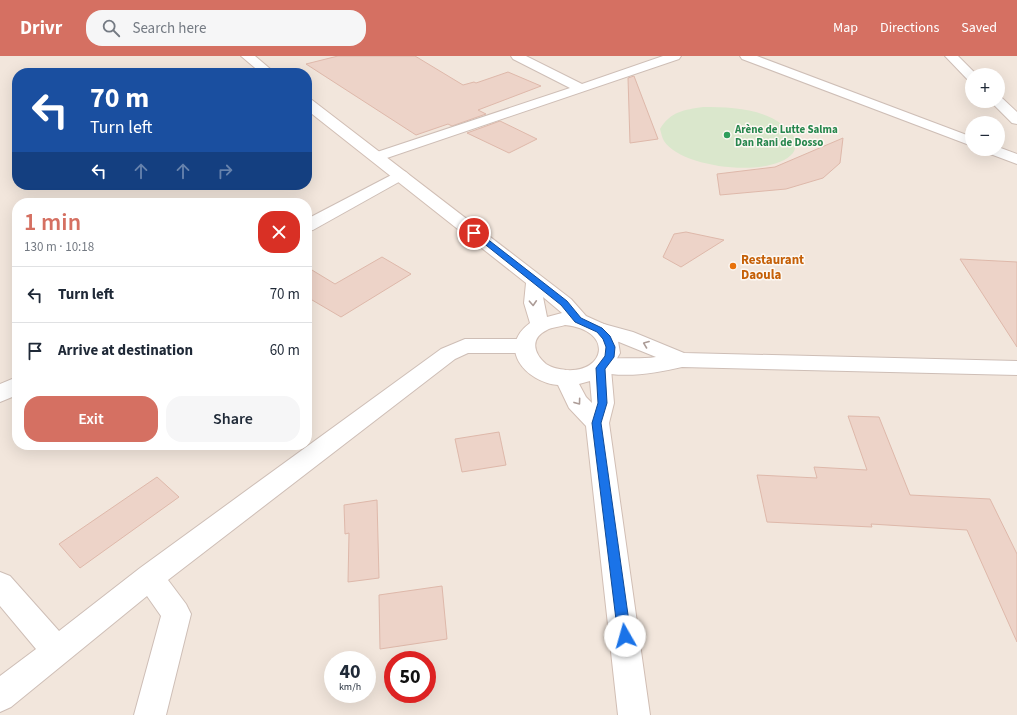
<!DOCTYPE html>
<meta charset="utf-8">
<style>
:root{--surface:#fff;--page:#f6f6f7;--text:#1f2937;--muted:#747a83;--line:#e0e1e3;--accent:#d57062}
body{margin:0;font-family:"Source Sans 3",sans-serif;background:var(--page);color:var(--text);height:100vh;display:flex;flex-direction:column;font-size:15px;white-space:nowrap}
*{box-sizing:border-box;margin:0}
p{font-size:13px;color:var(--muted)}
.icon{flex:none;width:22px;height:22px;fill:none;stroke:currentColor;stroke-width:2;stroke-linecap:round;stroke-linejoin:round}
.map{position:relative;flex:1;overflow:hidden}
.side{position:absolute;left:12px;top:142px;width:300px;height:252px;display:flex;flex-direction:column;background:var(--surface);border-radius:16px;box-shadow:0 4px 16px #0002}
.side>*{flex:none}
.hud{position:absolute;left:12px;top:12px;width:300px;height:122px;border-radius:16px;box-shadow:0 4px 16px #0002;background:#1a4fa0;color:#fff;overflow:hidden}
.tools{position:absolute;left:965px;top:12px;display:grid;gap:8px}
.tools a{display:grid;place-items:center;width:40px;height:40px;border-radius:50%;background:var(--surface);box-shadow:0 4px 16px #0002;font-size:20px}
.speed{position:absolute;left:324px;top:595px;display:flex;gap:8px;font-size:20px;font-weight:700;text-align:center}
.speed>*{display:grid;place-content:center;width:52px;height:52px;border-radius:50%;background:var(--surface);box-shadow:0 4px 16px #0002;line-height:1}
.speed small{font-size:10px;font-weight:400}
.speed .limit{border:6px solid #d22;background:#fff;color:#111}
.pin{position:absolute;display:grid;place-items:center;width:34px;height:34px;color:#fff;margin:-17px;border:2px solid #fff;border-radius:50%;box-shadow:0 1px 4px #0007}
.me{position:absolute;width:44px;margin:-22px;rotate:353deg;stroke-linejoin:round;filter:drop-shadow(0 0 3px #0008)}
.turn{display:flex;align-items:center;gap:14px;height:84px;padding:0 12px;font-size:18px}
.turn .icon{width:52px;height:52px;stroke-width:2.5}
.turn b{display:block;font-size:28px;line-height:34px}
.lanes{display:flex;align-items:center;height:38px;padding:0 12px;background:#0003;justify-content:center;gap:20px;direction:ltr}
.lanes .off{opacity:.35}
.round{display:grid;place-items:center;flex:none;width:42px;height:42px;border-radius:16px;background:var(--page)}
.headline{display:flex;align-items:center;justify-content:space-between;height:68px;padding:0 12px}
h1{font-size:24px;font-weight:600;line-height:30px;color:var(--accent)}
.button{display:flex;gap:8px;margin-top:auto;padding:8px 12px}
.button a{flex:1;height:46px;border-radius:16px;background:var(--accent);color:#fff;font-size:16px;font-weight:600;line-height:46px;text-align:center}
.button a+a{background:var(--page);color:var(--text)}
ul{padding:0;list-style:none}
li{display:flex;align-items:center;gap:12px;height:56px;padding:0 12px;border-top:1px solid var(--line)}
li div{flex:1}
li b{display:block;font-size:15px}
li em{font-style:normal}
header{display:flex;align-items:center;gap:24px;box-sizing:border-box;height:56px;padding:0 20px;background:var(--accent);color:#fff}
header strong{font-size:19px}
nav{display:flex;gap:22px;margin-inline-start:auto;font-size:14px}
.search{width:280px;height:36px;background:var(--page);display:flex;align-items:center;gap:10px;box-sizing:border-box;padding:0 14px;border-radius:16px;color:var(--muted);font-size:15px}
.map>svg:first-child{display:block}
</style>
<header>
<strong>Drivr</strong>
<div class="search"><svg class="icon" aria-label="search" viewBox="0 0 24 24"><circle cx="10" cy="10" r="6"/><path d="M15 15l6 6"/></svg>Search here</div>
<nav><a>Map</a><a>Directions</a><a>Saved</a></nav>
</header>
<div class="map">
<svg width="1017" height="659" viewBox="0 0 1017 659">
<rect width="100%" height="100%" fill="#fbf4ed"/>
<path fill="#f2e6dc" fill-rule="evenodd" d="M0,0h1017v659h-1017zM17,17h290v112h-290zM972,19h26v26h-26zM972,67h26v26h-26zM17,147h290v242h-290zM333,604h34v34h-34zM393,604h34v34h-34z"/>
<path fill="#dae7cc" d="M703,51c34,0 75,2 94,34 -1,4 -2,9 -4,12 -22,26 -112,15 -129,-12 -2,-3 -3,-9 -4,-12 11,-18 24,-19 43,-22z"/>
<g fill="#edd3c8" stroke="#deb8aa">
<polygon points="338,0 415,0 463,29 474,26 476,27 508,16 541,30 478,54 486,58 452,70 448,68 416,79 306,8"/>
<polygon points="634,20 658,83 630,87 628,22"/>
<polygon points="500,65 537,83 509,97 467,77"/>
<polygon points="843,82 840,107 823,122 786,133 720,139 717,118 775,111"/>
<polygon points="686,176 724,184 681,211 663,201 674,178"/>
<polygon points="382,201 411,218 341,261 307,241 307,211 335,228"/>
<polygon points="960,203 1017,206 1017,291"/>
<polygon points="848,360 879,361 910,439 990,443 1017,498 1017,586 967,474 871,468 872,471 767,466 757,419 817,422 814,411 867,414"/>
<polygon points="499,376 506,409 462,416 455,383"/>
<polygon points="157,421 179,441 80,512 59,488"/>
<polygon points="377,444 379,522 348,526 349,477 345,478 344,449"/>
<polygon points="442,530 447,583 380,593 379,539"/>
</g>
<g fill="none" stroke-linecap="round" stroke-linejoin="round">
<defs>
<g id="street">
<polygon points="511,0 526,0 582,28 663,0 681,0 679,3 381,104 371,104 369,101 371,98 570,32 513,3"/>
<polygon points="740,0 757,0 972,81 972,90 742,3"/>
<polygon points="945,0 958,0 977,19 972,19 972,25 968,24"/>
<polygon points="998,41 1002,42 1017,56 1017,68 1012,67 990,45 998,45"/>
<polygon points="998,91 1017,98 1017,108 985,96 983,93 998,93"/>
<polygon points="401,114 406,116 409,119 406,122 313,174 307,175 307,163"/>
<path d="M600,267l33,9 51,21 333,8v14l-335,-8c-27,6 -58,12 -86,4l-3,-5 3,-5c16,-5 42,-1 60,-4l-37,-15 -26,-7 -3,-5 3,-5z"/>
<polygon points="465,283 523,283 530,285 533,290 530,295 523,297 468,297 455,303 168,524 186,548 191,558 166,659 134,659 161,560 147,540 11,651 0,656 0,620 36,593 0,550 0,516 10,520 59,575 140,512 441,293"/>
<polygon points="17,321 17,339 0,346 0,328"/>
</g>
<g id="secondary">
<polygon points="241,0 255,0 275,17 261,17"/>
<path d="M307,43l5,1 259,199 15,17 20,9 12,16 2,12 -9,16 3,34 -5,20 41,292h-32l-32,-289 -17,-18 -11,-23c-32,-3 -62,-37 -28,-62l-6,-20 2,-20 -219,-173zM543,241l19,16 -15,4zM565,269c49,5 41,48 1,45 -7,-1 -14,-2 -20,-6 -13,-11 -16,-26 1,-34 5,-3 12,-3 18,-5zM590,325l2,22 -6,-6 -7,-13z"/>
</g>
</defs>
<use href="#street" stroke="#cebeb6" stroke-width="2"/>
<use href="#secondary" stroke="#d1beb4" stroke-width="2"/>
<use href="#street" fill="#fff" fill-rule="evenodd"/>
<use href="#secondary" fill="#fff" fill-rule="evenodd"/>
</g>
<defs><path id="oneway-chevron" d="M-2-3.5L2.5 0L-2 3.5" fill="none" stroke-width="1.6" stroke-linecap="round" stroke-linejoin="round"/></defs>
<g stroke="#ac9c97">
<use href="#oneway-chevron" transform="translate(533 247) rotate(87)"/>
<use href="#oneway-chevron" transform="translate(646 288) rotate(-159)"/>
<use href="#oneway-chevron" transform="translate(578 346) rotate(54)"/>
</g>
<polygon fill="#1a73e8" stroke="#114b97" points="472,175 477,175 567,245 581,262 602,272 610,280 615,291 614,301 605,313 607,347 601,367 631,580 629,584 625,586 620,584 618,580 592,367 598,347 596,312 605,300 606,291 603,283 597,276 575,266 561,249 472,178"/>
<circle fill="#2e9e5b" stroke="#fdf8f3" stroke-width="1.5" cx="727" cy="79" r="4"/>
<circle fill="#e8710a" stroke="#fdf8f3" stroke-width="1.5" cx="733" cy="210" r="4"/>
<g text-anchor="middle" stroke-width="3" stroke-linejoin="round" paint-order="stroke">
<g font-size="11" font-weight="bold" fill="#27864d" stroke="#fdf8f3" text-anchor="start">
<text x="735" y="77">Arène de Lutte Salma<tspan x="735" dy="13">Dan Rani de Dosso</tspan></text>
</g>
<g font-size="13" font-weight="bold" fill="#c56008" stroke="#fdf8f3" text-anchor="start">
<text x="741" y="208">Restaurant<tspan x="741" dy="15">Daoula</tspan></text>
</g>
</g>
</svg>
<div class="tools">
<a>+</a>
<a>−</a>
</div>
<div class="speed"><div>40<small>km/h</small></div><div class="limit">50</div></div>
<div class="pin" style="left:474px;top:177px;background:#d93025"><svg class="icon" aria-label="arrive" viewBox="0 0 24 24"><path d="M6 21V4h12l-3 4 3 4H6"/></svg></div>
<svg class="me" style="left:625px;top:580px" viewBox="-20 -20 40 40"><circle r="19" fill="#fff"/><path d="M0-13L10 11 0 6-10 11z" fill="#1a73e8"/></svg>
<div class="hud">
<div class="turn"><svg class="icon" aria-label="left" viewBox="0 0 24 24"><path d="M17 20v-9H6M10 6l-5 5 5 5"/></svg><div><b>70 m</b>Turn left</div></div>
<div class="lanes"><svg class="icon" aria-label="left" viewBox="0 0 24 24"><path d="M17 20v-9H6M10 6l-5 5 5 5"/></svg><svg class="icon off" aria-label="ahead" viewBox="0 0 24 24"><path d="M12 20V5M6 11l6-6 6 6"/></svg><svg class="icon off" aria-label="ahead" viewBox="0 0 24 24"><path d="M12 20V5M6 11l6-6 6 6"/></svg><svg class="icon off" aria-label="right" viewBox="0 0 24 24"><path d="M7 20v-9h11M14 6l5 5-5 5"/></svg></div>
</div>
<section class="side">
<div class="headline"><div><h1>1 min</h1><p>130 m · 10:18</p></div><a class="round" style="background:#d93025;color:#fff"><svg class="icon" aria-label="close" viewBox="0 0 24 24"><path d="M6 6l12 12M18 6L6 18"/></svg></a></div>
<ul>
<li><svg class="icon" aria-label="left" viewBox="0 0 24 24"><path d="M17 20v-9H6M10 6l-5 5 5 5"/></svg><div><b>Turn left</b></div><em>70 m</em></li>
<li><svg class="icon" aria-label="arrive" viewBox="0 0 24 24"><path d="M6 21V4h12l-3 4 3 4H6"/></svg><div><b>Arrive at destination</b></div><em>60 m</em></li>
</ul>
<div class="button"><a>Exit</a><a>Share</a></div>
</section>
</div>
